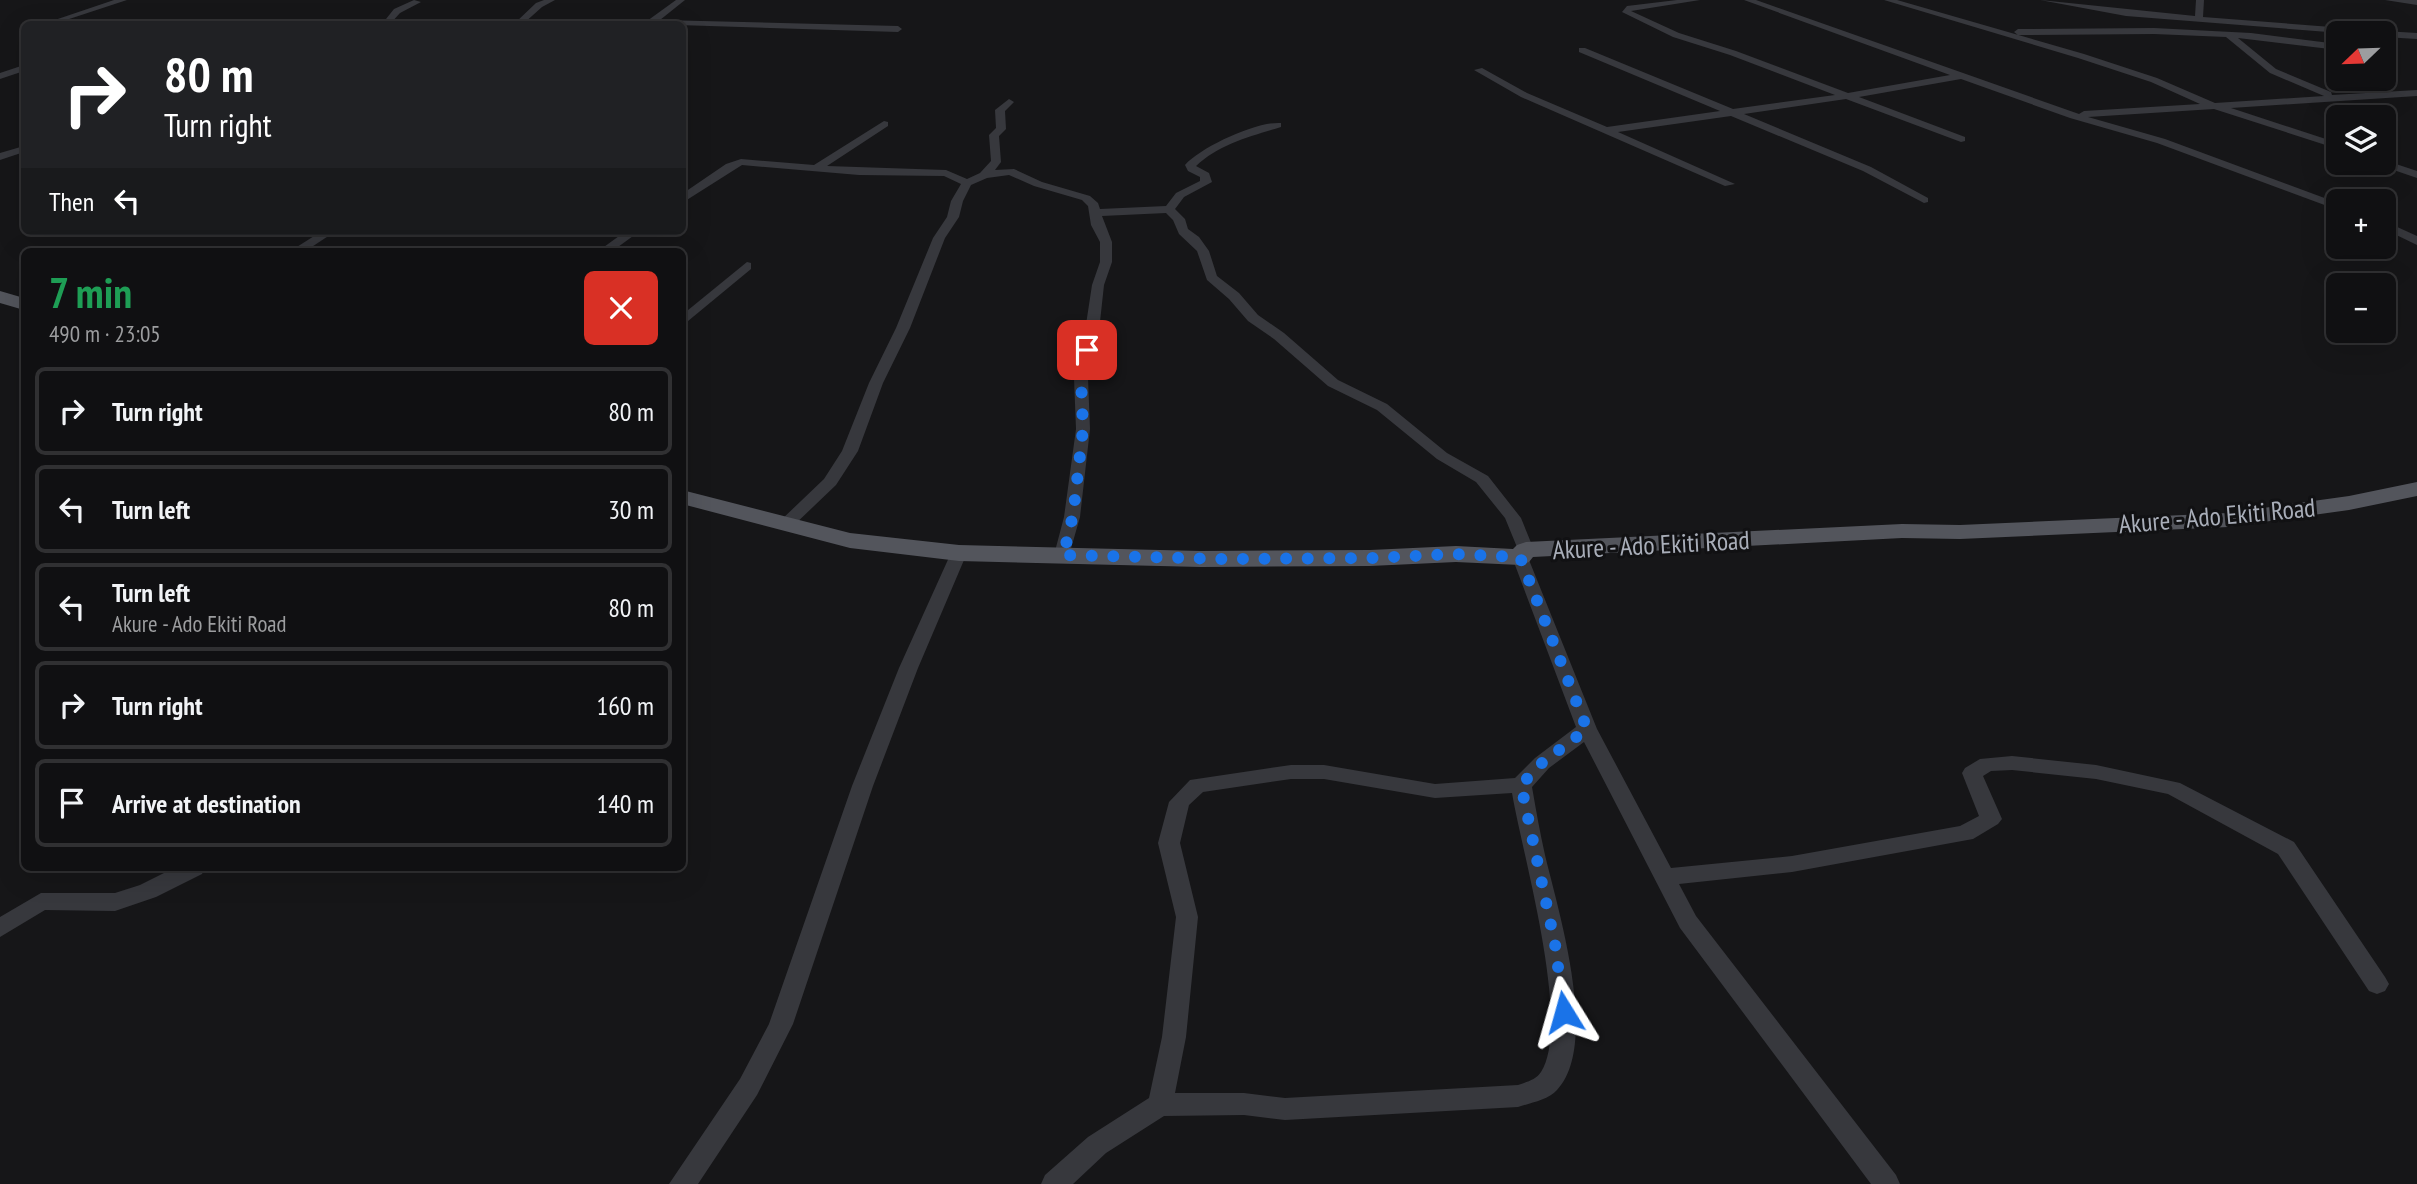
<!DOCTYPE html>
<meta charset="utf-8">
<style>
:root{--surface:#101012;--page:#19191b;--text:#f1f3f6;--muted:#9c9d9f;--line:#303032}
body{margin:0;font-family:"PT Sans Narrow",sans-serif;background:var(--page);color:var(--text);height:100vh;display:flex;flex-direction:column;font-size:26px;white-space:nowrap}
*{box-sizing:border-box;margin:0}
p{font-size:23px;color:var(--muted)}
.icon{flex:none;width:38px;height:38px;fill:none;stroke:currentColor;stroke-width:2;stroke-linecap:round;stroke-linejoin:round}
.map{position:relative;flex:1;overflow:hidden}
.panel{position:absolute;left:21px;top:248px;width:665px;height:623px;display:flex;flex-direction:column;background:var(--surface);border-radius:10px;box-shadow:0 7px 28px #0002,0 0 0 2px var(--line)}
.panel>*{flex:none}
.top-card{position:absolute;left:21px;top:21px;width:665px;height:214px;border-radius:10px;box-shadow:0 7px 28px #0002,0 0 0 2px var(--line);background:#202124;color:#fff;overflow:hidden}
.needle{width:46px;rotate:247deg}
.tools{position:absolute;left:2326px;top:21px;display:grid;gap:14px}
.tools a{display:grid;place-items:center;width:70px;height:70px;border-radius:10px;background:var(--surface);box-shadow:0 7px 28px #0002,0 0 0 2px var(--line);font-size:35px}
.pin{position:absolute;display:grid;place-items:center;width:60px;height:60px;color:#fff;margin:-30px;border-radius:14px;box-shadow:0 4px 10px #0006}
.me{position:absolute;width:77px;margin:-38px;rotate:352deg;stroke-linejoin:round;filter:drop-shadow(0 0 5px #0008)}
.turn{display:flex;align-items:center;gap:24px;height:147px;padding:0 28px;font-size:32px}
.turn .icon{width:91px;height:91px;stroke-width:2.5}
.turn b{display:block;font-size:49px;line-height:60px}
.then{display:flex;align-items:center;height:66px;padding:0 28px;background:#0003;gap:14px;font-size:26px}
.round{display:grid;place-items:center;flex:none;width:74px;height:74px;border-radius:10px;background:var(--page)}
.overview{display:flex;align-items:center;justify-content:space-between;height:119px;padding:0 28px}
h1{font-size:42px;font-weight:700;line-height:52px;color:#1e9e55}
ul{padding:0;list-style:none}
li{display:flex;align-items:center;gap:21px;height:88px;margin:0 14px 10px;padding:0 14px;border:4px solid var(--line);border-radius:10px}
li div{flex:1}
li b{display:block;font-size:26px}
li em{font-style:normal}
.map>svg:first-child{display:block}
</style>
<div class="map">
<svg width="2417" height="1184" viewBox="0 0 2417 1184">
<rect width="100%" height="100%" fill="#161618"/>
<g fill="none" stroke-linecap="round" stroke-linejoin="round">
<g fill="#37383d" fill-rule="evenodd">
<polygon points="114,0 127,0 54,24 43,24"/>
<polygon points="414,0 421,2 400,13 390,24 382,24 394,9"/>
<polygon points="544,0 555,0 542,7 523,24 514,24 536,3"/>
<polygon points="676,0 685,0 660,20 898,26 902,29 898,32 647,24 647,21"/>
<polygon points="1677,0 1700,0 1631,11 1679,33 1736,51 1848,93 1950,75 1744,0 1756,0 2079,114 2084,111 2200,104 2151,82 2078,58 1884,0 1897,0 2084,54 2157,78 2215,103 2324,96 2270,73 2226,37 2154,34 2018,35 2014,32 2018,29 2154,28 2251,33 2338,44 2338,50 2238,38 2276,69 2331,92 2332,95 2417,90 2417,96 2231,108 2338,143 2338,149 2214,109 2088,117 2165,139 2338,203 2338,210 2157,143 2070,118 1961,79 1859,97 1965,137 1965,141 1961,142 1846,99 1744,114 1871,167 1928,198 1928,202 1924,203 1863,171 1731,116 1618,132 1735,184 1725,186 1521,97 1474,70 1482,68 1527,93 1607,127 1720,111 1579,52 1579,48 1585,48 1733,109 1835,95 1730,55 1673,37 1622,12 1627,6"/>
<polygon points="2040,0 2195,16 2196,0 2204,0 2203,17 2370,30 2374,33 2341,33 2126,16"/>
<polygon points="2385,0 2417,0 2417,5"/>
<polygon points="2384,31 2417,33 2417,39 2384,37 2384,33 2380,33"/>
<polygon points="24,65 24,71 0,79 0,73"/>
<path d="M1009,99l5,3 -9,9 1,18 -7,7 2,26 -6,8 19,-1 28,13 48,14 8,7 2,6 66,-3 10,-13 24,-12v-4l-12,-6 -3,-6c16,-18 72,-44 96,-42v4c-30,9 -62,17 -85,39l13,7 3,9 -28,15 -9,12 10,10 3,10 11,8 10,14 8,25 22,17 19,22 26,18 54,47 49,24 60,49 41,23 33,42 13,32 -7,5 70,174 74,139 121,-12 168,-30 19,-10 -17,-43 3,-5 15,-9 32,-3 84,9 84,18 114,59 91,135 4,7 -4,7 -8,3 -8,-3 -91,-137 -110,-60 -72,-15 -84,-9 -21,1 -8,5 19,43 -4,5 -25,15 -181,33 -113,12 17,32 200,259 4,9h-29l-191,-256 -96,-186 -35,26 -17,19c4,23 8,46 13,68 13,55 55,189 12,235 -9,10 -27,13 -39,17l-233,13 -41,-5 -80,1 -58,37 -33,31h-32l4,-9 43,-38 61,-39 13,-61 14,-120 -18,-74 11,-41 21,-22 101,-15h33l111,19 80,-6 20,-20 41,-31 -64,-170 7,-5 -14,-34 -29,-36 -39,-23 -60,-49 -49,-24 -54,-47 -26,-18 -19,-22 -22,-19 -10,-29 -18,-17 -6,-14 -7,-7 -64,3 10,26v20l-8,23 -5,46 -11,47 2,51 -10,88 -12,42h-12l-2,-4 10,-38 12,-88 -2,-51 11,-47 7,-46 8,-23v-20l-9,-17 -3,-19 -6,-6 -48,-14 -25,-11 -22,3 -16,7 -8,16 -4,16 -14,21 -35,90 -27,55 -25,68 -22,34 -45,43h-12l-2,-3 2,-3 45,-43 18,-28 27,-68 27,-55 37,-90 14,-21 4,-16 10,-17 -17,-8 -85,-1 -117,-10 -60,38v-9l44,-30 15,-5 73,6 70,-44 4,1v4l-61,40 119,4 21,9 13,-6 11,-12 -2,-26 7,-7 -1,-18zM1291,779h33l111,19 77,-5c10,60 60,231 29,279 -5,8 -15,10 -23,13l-233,13 -41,-5h-69l11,-56 12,-120 -18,-74 9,-38 14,-13z"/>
<polygon points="24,146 24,152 0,160 0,153"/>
<polygon points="2384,160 2417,171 2417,178 2379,165 2378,163 2384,163"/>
<polygon points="2384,221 2417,236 2417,245 2384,229"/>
<polygon points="322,231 336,231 304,252 289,252"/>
<polygon points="626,231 640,231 611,252 597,252"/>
<polygon points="747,262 751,263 751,269 682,326 682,315"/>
<polygon points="959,548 967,553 918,668 873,786 793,1024 757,1095 698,1184 669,1184 740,1079 769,1024 852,786 899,668 951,553"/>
<polygon points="174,868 205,868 202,874 156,897 115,911 45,910 0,937 0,917 41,893 115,893 140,885"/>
</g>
<g fill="#53555c" fill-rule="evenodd">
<polygon points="0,291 24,298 24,310 0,303"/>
<polygon points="2417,482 2417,496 2349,510 2228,527 1960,539 1902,538 1533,557 1529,562 1520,565 1456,562 1370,566 1201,567 959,561 850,548 682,504 682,490 850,533 959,545 1201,551 1370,550 1456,546 1513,549 1517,545 1526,542 1902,524 1960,525 2228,513 2349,496"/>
</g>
</g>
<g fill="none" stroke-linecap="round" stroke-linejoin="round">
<polyline stroke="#1a73e8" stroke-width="12" stroke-dasharray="0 21.6" points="1087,350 1081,378 1083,429 1074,507 1069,535 1062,555 1225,559 1370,558 1456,554 1520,557 1587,729 1542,763 1521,785 1555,944 1564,1012"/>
</g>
<g text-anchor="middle" stroke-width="6" stroke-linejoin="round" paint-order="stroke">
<g font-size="26" fill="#a8adb8" stroke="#111113">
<text transform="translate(2217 516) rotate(-5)" y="9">Akure - Ado Ekiti Road</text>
<text transform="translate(1651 545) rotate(-3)" y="9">Akure - Ado Ekiti Road</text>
</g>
</g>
</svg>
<div class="tools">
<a><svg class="needle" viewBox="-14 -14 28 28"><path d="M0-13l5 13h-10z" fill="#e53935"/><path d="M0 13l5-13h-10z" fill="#9c9d9f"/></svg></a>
<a><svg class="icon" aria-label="layers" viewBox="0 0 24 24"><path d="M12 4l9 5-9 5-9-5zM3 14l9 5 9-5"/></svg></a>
<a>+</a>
<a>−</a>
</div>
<div class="pin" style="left:1087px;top:350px;background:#d93025"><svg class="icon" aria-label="arrive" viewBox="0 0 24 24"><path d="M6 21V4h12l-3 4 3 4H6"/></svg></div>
<svg class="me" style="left:1564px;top:1012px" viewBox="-20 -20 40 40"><path d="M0-17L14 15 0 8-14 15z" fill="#1a73e8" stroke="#fff" stroke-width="4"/></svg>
<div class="top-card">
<div class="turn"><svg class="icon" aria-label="right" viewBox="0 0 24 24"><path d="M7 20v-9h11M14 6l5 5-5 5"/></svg><div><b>80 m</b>Turn right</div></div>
<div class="then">Then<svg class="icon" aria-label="left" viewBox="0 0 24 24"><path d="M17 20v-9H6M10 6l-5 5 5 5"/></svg></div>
</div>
<section class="panel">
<div class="overview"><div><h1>7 min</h1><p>490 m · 23:05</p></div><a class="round" style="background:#d93025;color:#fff"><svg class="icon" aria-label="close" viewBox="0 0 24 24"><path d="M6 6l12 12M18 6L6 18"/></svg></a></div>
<ul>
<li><svg class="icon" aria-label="right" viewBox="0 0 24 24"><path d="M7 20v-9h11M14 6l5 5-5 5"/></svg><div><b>Turn right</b></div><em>80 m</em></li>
<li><svg class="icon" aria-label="left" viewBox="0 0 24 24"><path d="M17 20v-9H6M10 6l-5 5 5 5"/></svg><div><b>Turn left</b></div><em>30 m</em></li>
<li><svg class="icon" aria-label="left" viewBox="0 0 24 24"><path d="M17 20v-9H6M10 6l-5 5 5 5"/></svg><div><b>Turn left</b><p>Akure - Ado Ekiti Road</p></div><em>80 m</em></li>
<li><svg class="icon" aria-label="right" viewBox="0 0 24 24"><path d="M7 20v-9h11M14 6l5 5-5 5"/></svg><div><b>Turn right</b></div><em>160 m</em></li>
<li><svg class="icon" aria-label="arrive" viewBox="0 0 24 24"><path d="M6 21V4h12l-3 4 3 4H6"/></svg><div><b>Arrive at destination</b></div><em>140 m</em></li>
</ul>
</section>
</div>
